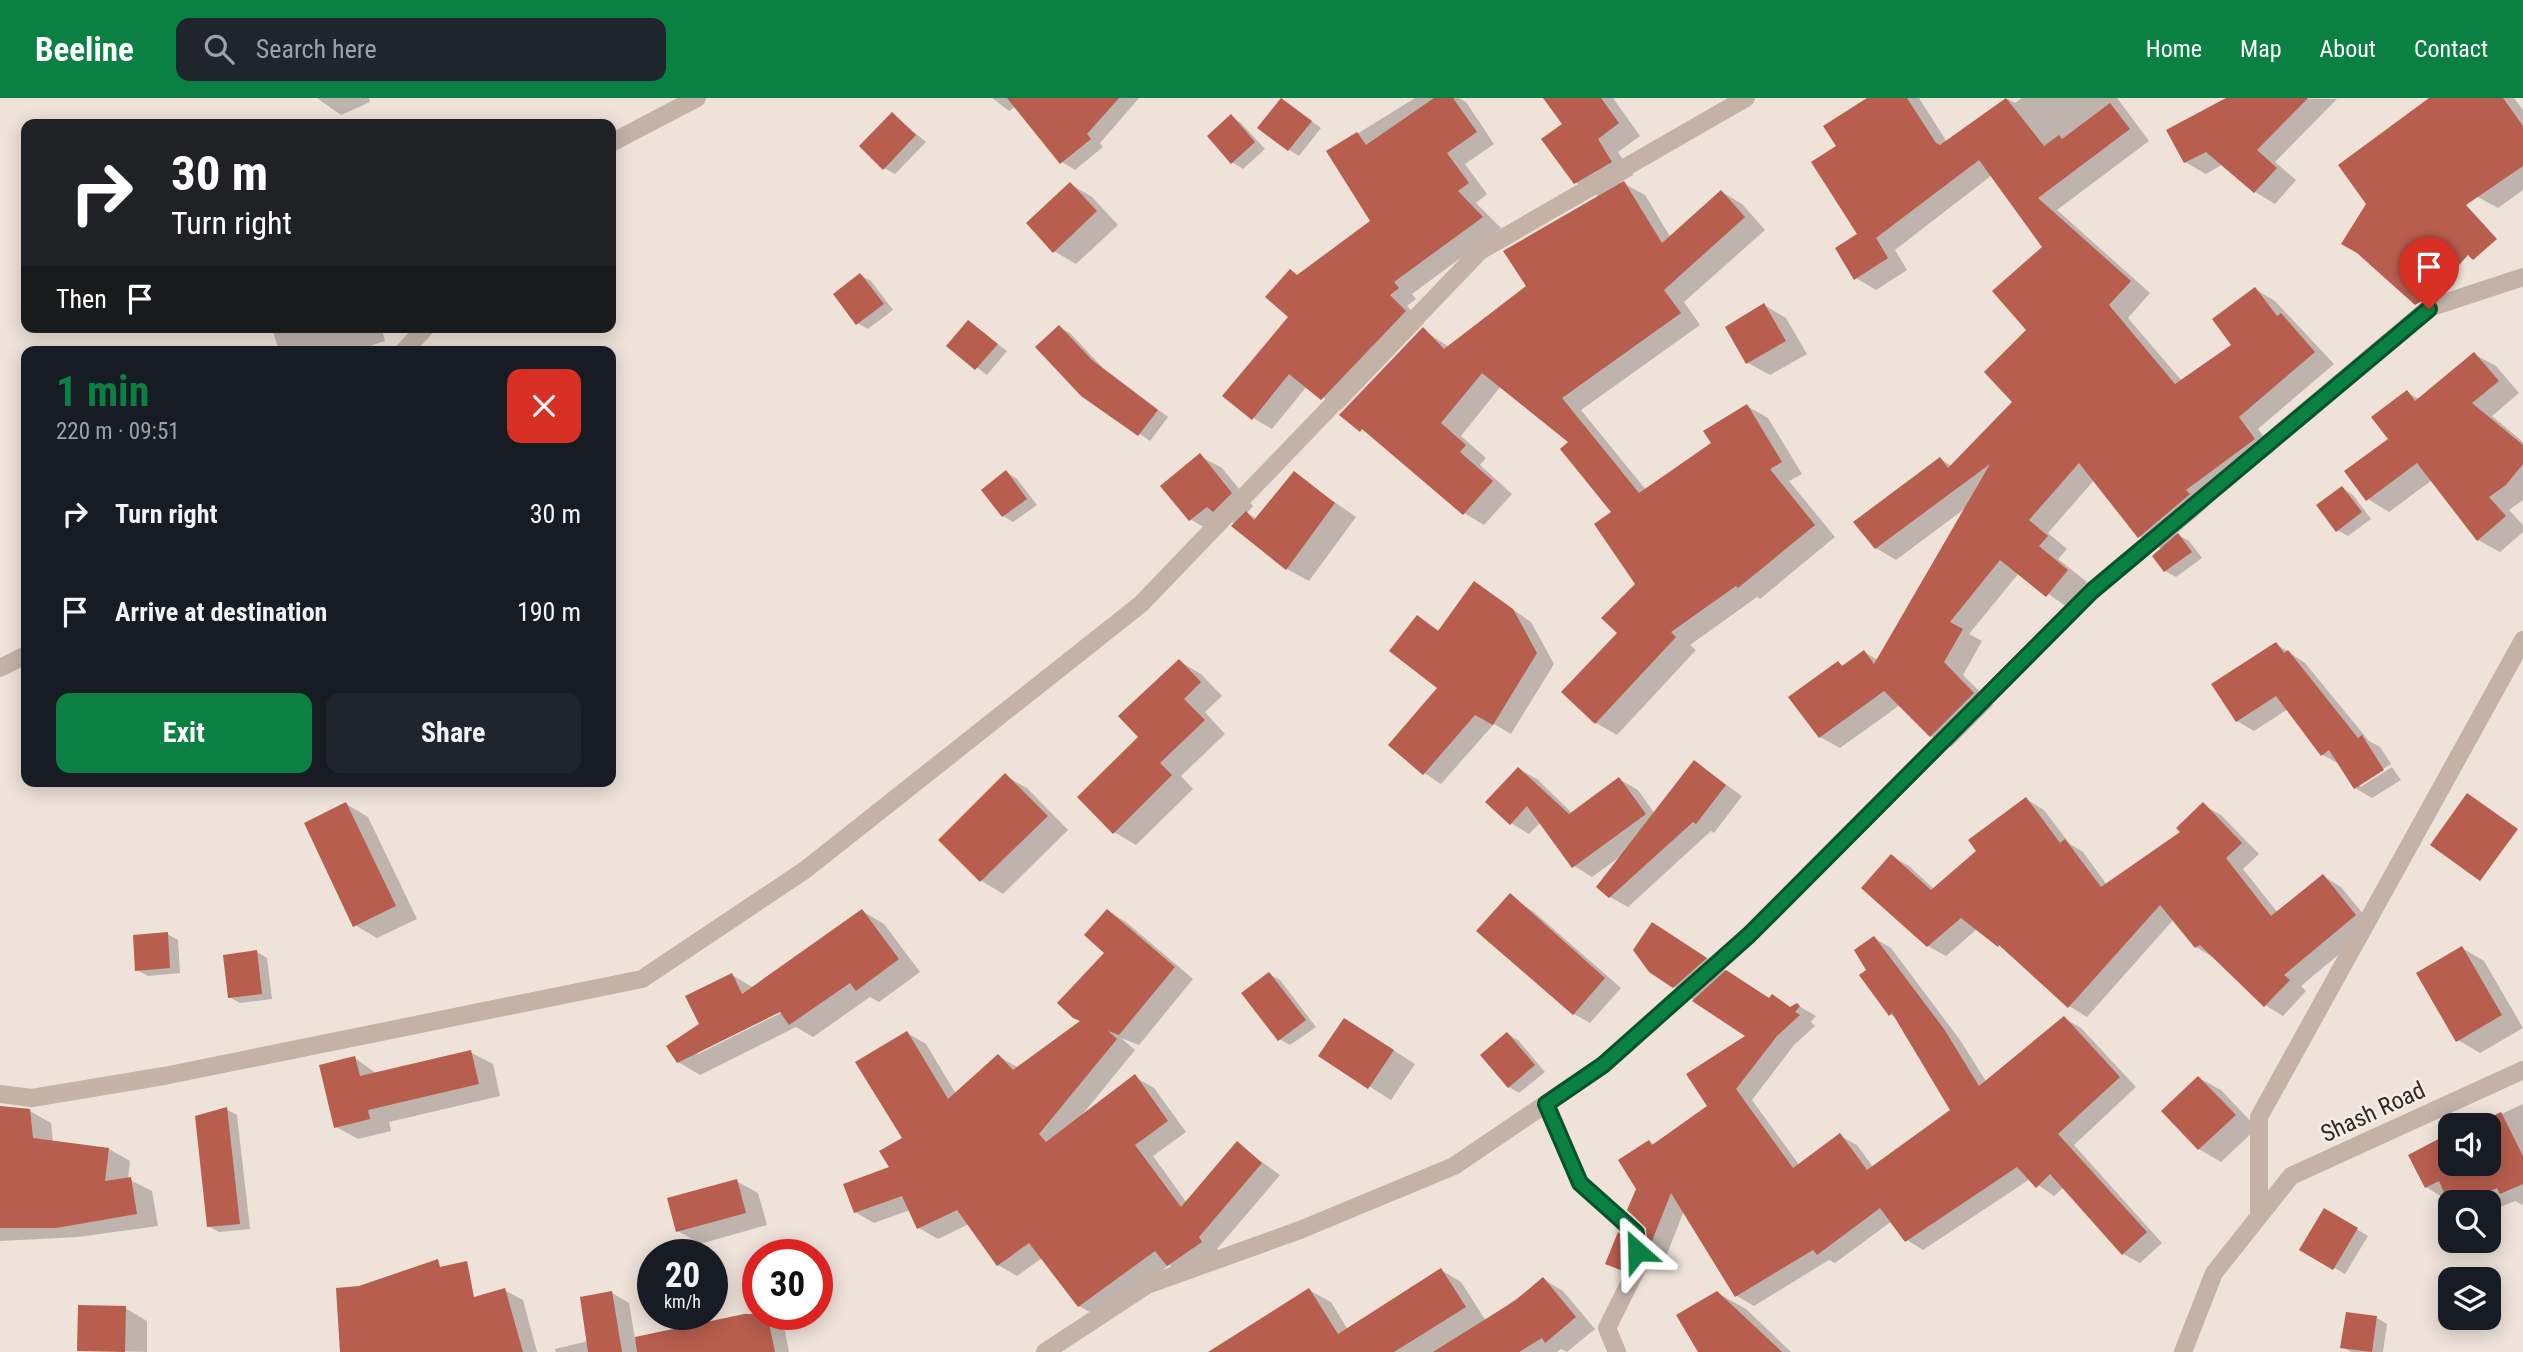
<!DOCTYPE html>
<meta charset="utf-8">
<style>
:root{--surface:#171b24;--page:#20242c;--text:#f1f3f6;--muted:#9ea1a6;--accent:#0b8043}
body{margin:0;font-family:"Roboto Condensed",sans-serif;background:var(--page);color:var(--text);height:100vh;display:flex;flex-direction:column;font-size:26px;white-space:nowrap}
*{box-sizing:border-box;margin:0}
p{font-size:23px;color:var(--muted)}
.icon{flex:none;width:38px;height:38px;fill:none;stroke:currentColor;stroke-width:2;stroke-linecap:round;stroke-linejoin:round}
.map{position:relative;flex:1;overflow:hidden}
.sheet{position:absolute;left:21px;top:248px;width:595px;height:441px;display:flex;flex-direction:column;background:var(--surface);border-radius:14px;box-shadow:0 4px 18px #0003}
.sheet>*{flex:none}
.hud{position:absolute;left:21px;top:21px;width:595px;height:214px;border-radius:14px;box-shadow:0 4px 18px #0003;background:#202124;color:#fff;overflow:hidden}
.tools{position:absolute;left:2438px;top:1015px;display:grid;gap:14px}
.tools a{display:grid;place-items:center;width:63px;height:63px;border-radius:14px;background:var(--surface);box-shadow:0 4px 18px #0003;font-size:35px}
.speed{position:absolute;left:637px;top:1141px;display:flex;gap:14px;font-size:35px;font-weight:700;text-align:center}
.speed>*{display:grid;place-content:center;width:91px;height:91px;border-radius:50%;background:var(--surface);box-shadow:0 4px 18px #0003;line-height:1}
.speed small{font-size:18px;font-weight:400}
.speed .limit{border:10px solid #d22;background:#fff;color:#111}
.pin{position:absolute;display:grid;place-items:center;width:60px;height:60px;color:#fff;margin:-72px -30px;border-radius:50% 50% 50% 0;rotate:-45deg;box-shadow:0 0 7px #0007}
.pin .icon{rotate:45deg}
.me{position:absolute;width:77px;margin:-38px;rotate:335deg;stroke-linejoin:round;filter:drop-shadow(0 0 5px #0008)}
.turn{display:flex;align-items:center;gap:24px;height:147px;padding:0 35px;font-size:32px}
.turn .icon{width:91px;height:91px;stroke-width:2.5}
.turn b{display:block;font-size:49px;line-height:60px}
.then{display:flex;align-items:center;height:66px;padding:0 35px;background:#0003;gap:14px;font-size:26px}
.round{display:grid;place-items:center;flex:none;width:74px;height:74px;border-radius:14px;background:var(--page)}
.head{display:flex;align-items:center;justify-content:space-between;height:119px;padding:0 35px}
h1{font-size:42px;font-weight:700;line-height:52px;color:var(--accent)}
.cta{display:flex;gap:14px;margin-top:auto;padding:14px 35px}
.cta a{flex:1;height:80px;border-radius:14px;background:var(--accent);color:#fff;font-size:28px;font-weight:700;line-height:80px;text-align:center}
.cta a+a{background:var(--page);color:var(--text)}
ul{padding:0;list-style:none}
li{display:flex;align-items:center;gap:21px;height:98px;padding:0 35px}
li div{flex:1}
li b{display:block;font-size:26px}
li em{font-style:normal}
header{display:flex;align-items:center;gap:42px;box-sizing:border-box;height:98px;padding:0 35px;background:var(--accent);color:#fff}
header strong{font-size:33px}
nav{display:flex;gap:38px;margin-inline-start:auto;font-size:24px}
.search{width:490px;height:63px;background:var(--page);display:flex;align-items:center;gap:18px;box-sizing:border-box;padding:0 24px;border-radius:14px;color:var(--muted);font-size:26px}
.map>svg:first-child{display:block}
</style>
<header>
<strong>Beeline</strong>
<div class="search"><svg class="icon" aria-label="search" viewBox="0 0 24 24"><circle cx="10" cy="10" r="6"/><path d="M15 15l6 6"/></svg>Search here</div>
<nav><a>Home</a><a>Map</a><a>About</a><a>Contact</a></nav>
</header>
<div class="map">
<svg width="2523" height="1254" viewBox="0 0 2523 1254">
<rect width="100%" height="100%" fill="#eee2d9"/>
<g fill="#0003" fill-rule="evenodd">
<polygon points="317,0 369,0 370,4 341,17"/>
<polygon points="992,0 1139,0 1100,45 1103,49 1075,72 1062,64 1016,8 1009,13"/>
<polygon points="1415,0 1459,0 1466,4 1494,46 1465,66 1487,96 1476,105 1501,130 1412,196 1416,201 1407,208 1424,225 1341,312 1307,288 1272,331 1253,320 1290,218 1291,173 1299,178 1373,123 1328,54"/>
<polygon points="1546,0 1613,0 1640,38 1618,54 1633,77 1621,84 1645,97 1671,140 1722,94 1742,106 1765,132 1684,204 1700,227 1581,312 1646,392 1713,345 1747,308 1768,320 1802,376 1789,383 1835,439 1760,501 1757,499 1690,547 1696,552 1617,637 1596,625 1620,535 1637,486 1614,415 1571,344 1501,288 1461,338 1486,360 1480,367 1512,396 1484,427 1464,415 1379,343 1341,317 1423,232 1449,249 1528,188 1600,99 1575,84 1565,26"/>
<polygon points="1873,0 1919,0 1947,44 2008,1 2015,5 2022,0 2117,0 2149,43 2057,112 2150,195 2128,220 2182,283 2233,247 2255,191 2275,203 2334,266 2258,331 2274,353 2205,404 2209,408 2176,436 2189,443 2202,460 2176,479 2165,473 2162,451 2139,438 2095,381 2048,435 2067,451 2058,461 2087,484 2067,509 2019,475 1969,536 1982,543 1963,577 1993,607 1951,649 1931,638 1900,607 1840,650 1820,639 1838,565 1844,568 1864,554 1878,562 1967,409 1896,462 1876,450 1940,361 1952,368 2014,304 2045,150 1992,77 1895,152 1907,172 1876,192 1856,180 1859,136 1838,49"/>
<polygon points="2230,0 2337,1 2275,64 2296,82 2275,106 2255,94 2223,66 2206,76 2185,64"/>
<polygon points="2432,0 2514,0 2523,12 2523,92 2498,110 2478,99"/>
<polygon points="1282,2 1321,30 1299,58 1289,52"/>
<polygon points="892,16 926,44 895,76 884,70"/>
<polygon points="1231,19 1241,25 1265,51 1243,71 1232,64"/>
<polygon points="1070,86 1092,99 1118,127 1076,166 1054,153"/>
<polygon points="860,177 871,183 893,212 868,231 857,225"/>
<polygon points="1764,207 1786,220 1807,256 1770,277 1748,265"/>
<polygon points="968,224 1007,253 987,277 948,248"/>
<polygon points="272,229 381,229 385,243 352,254 279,254"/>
<polygon points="1059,229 1070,235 1103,270 1168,319 1150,343 1083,297"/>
<polygon points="2474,256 2496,268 2519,295 2492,318 2523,344 2523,402 2509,412 2523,427 2523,434 2500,454 2478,442 2432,382 2389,414 2368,401 2407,294 2419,301"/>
<polygon points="1200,358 1222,370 1253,408 1247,415 1257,421 1294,376 1356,419 1309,483 1287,471 1229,421 1212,434 1190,421"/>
<polygon points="1006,374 1017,381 1037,407 1013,424 1003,418"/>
<polygon points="2342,390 2353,397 2371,421 2348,438 2337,432"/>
<polygon points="1474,485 1531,524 1554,566 1511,636 1494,626 1441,686 1424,675 1440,590 1417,520 1440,533"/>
<polygon points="2276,546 2305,565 2369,643 2380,649 2391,666 2360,685 2360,689 2392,669 2401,682 2372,700 2355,690 2341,667 2323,657 2288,611 2254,633 2237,623"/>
<polygon points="1179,563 1201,576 1222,598 1205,614 1225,636 1181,678 1193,691 1136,747 1114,734 1140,639"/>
<polygon points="1695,664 1742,698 1714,735 1711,733 1628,809 1610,799 1621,758 1592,779 1574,768 1541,724 1529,736 1511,725 1519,671 1537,681 1573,716 1619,681 1638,692 1655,716"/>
<polygon points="1005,678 1027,690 1068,732 1003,796 982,783 941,742"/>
<polygon points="2026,701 2044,712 2070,746 2083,754 2107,787 2183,734 2203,707 2221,717 2259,756 2243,771 2278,815 2323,778 2341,789 2373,828 2301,888 2306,893 2283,918 2265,907 2214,860 2196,849 2174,821 2087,919 2069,908 2011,855 1977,831 1946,858 1928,848 1891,758 1909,768 1934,791 1978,753"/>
<polygon points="346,706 368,719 417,821 377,840 355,827"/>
<polygon points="1517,803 1534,814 1621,890 1590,925 1574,916"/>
<path d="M862,813l22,13 36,48 -41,30 -9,-5 -57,40 -17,-10 -96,48 -22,-13 54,-87 22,13zM787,908l2,3 -93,46 7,-7z"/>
<polygon points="1107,813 1126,824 1193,881 1139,947 1121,940 1135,952 1082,1017 1135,979 1154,990 1186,1034 1153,1058 1187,1105 1237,1046 1280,1077 1217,1151 1220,1155 1187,1178 1169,1167 1099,1219 1079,1208 1042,1160 1017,1178 998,1167 969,1126 938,1141 919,1130 910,1112 874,1125 855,1114 891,1070 904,1040 907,935 926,946 956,996 998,958 1017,969 1082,924 1106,855"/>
<polygon points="167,836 178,842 180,875 148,878 137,872"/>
<polygon points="1674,839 1770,901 1772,898 1792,910 1797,907 1816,918 1811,924 1815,928 1794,947 1752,1002 1800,1068 1840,1038 1857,1047 1873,1069 1952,1012 1897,921 1890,916 1868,872 1874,840 1891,850 1960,942 1987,985 2064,920 2081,930 2136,989 2074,1047 2162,1145 2140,1165 2123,1156 2064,1089 2054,1098 2030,1081 1923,1152 1907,1142 1892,1123 1835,1165 1829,1162 1754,1208 1737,1198 1684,1113 1665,1161 1650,1152 1638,1091 1649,1044 1655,1047 1709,1008 1748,938 1673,888"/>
<polygon points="2462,850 2484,863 2523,930 2480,955 2458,942"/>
<polygon points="257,854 267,860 272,901 240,905 229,899"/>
<polygon points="1269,876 1280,882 1316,929 1290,947 1279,941"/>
<polygon points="1367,935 1415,966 1391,1002 1321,958"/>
<polygon points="1507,936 1518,942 1545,974 1519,995 1509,989"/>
<polygon points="470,954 493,966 500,998 389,1024 391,1033 358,1041 336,1029 355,960 377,976"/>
<polygon points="2199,980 2221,992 2257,1030 2221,1064 2199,1051"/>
<polygon points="2523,1006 2523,1107 2515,1103 2488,1114 2488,1104 2450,1104 2426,1089 2450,1037 2450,1066 2488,1066 2488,1027 2478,1027"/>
<polygon points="0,1009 30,1013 51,1025 53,1044 109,1051 130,1063 128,1081 152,1093 158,1128 78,1139 0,1143"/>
<polygon points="226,1011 237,1017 250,1131 219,1134 208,1128"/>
<polygon points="736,1083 758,1095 767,1127 700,1146 678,1133"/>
<polygon points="2325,1112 2368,1138 2345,1176 2302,1151"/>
<polygon points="1619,1137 1629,1142 1634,1177 1607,1165"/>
<polygon points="1441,1172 1461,1184 1486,1223 1543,1181 1563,1193 1595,1231 1567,1254 1561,1251 1557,1254 1245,1254 1309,1192 1331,1204 1348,1232"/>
<polygon points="504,1192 523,1202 537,1254 506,1254"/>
<polygon points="612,1195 629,1205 635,1241 758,1215 771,1216 783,1223 789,1254 556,1254 555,1251 588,1243"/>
<polygon points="1717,1195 1746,1211 1791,1254 1700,1254"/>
<polygon points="125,1210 147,1223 147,1254 79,1252"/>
<polygon points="2377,1220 2387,1226 2383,1254 2351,1254 2342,1249"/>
</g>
<g fill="#b75e4e">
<polygon points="1007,0 1119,0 1087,36 1091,41 1060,66"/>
<polygon points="1281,0 1312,23 1288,53 1257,30"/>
<polygon points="1434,0 1453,0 1477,34 1447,55 1469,85 1458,93 1483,119 1394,184 1399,190 1390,197 1406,213 1321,302 1289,276 1252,322 1222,298 1288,219 1265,199 1290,171 1297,177 1370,123 1326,53 1357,34 1366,47"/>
<polygon points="1543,0 1601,0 1619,25 1598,41 1612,64 1574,86 1541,41 1562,26"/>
<polygon points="1867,0 1907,0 1936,45 1940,47 2006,0 2044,48 2059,37 2062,41 2110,5 2130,31 2038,100 2131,183 2109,207 2175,286 2231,247 2212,221 2255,189 2277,218 2281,215 2315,254 2239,319 2255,341 2186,392 2190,396 2138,440 2079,365 2029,422 2048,438 2039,448 2068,472 2046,499 2000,462 1950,524 1963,531 1944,564 1974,595 1930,639 1884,593 1819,640 1788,599 1838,563 1842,568 1864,552 1874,566 1990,366 1875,451 1853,424 1940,359 1948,370 2012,304 1984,274 2026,232 1992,193 2042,149 1979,62 1876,140 1888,160 1854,182 1835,150 1857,136 1811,64 1836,48 1823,28"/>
<polygon points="2226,0 2308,0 2257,52 2277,70 2254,95 2206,54 2184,65 2166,32"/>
<polygon points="2429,0 2503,0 2523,28 2523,68 2466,107 2497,141 2473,162 2468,157 2432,197 2415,207 2357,155 2341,146 2366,106 2338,67"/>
<polygon points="892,14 916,37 883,72 859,48"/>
<polygon points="1231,16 1255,44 1231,66 1207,38"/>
<polygon points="1624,83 1662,145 1721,92 1745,119 1664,192 1681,215 1562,300 1639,395 1711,345 1703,333 1747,306 1782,364 1770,371 1815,427 1738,490 1736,488 1671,534 1676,539 1595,626 1561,594 1617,535 1601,520 1635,486 1594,426 1611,414 1560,351 1568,344 1482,275 1441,325 1466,347 1460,354 1493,383 1463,417 1362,331 1360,334 1339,317 1423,229 1444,251 1526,188 1503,153"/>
<polygon points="1070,84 1097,113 1053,155 1026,125"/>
<polygon points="860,175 884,206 856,227 833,196"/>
<polygon points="1764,205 1786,243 1746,266 1725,229"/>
<polygon points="968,222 998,246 975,272 946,248"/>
<polygon points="1059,227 1092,262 1158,312 1138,338 1081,298 1035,249"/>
<polygon points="2474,254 2499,283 2472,305 2523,347 2523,366 2506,387 2489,399 2506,418 2477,443 2417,365 2366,403 2344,373 2388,341 2371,319 2407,292 2415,303"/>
<polygon points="1200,355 1232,395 1213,414 1207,409 1189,423 1160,388"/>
<polygon points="1006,372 1027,401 1002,419 981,392"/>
<polygon points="1294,373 1335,405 1286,472 1231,428 1246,413 1254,422"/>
<polygon points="2342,388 2362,414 2336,434 2316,407"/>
<polygon points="2178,435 2192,454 2164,474 2152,458"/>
<polygon points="1474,483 1513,511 1537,555 1493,627 1475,617 1423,677 1388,647 1437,590 1389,553 1417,517 1438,533"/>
<polygon points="2276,544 2284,555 2288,552 2358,640 2362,637 2384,672 2354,691 2329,652 2321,658 2276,598 2236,624 2211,586"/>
<polygon points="1179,561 1201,584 1184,601 1205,622 1160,665 1172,677 1113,736 1077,699 1138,639 1118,618"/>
<polygon points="1694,662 1726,687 1696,726 1693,724 1609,800 1596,789"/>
<polygon points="1518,669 1569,716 1619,679 1646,716 1572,770 1527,708 1510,727 1485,704"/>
<polygon points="1005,675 1048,718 980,784 938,742"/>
<polygon points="2467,695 2518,731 2480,783 2430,747"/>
<polygon points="2026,699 2060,745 2065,741 2101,789 2180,734 2176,730 2203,704 2242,745 2226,760 2271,818 2323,776 2356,817 2284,877 2290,882 2264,909 2200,847 2195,850 2160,807 2068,910 1999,847 1998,849 1961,820 1927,849 1861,790 1891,756 1931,792 1976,753 1968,742"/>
<polygon points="346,704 396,808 353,829 304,725"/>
<polygon points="1510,795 1605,880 1573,917 1476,833"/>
<polygon points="862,811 899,861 856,893 850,885 789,927 780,914 677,965 666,948 699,926 685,898 732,875 742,896"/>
<polygon points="1107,811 1175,869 1119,937 1108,933 1117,941 1039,1036 1046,1044 1135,976 1168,1023 1135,1047 1181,1109 1237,1043 1262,1065 1199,1139 1202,1144 1167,1168 1155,1153 1078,1209 1029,1145 997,1168 957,1112 917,1131 902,1098 854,1115 843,1086 889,1069 879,1053 902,1040 855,964 907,933 948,1001 998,956 1013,972 1080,923 1073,920 1057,905 1104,855 1084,837"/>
<polygon points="1652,824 1707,860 1673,890 1649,874 1633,852"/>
<polygon points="168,834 170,870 135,873 133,837"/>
<polygon points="1874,838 1944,931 1979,988 2064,918 2120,979 2058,1036 2147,1134 2122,1157 2050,1076 2036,1090 2017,1069 1905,1144 1880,1110 1817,1157 1813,1152 1735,1199 1671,1095 1648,1153 1646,1130 1627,1112 1636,1091 1618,1062 1649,1042 1652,1047 1707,1008 1686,976 1745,938 1692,903 1726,872 1769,900 1772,896 1790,909 1797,905 1800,908 1795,914 1800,917 1777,938 1736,991 1793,1070 1840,1035 1867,1072 1950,1012 1892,915 1889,918 1859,877 1866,872 1854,852"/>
<polygon points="2462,848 2502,917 2456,944 2416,875"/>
<polygon points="257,852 262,896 228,900 223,857"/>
<polygon points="1269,874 1306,922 1278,943 1241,895"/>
<polygon points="1344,920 1394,952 1368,991 1318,958"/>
<polygon points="1507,934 1535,967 1508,990 1480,957"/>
<polygon points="471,952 479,986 368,1012 370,1021 334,1030 319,967 355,958 360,978"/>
<polygon points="2198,978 2236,1017 2198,1052 2161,1013"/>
<polygon points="0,1008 30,1011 33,1040 109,1050 105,1083 131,1079 137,1116 56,1130 0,1130"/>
<polygon points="227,1009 240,1126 207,1129 195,1018"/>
<polygon points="2501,1014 2523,1058 2523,1086 2500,1096 2497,1090 2464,1104 2450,1104 2450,1108 2439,1083 2425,1090 2408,1057 2450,1035 2450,1066 2488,1066 2488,1027 2474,1027"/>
<polygon points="737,1081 746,1115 676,1134 667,1100"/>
<polygon points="2324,1110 2358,1130 2333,1172 2299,1152"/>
<polygon points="1618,1134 1625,1140 1623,1173 1605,1166"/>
<polygon points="438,1161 440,1169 467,1163 474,1199 505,1190 523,1254 340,1254 336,1190 359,1188"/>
<polygon points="1441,1170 1466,1209 1394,1254 1208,1254 1309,1190 1338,1236"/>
<polygon points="1543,1179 1576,1219 1545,1245 1542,1240 1519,1254 1433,1254 1516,1202"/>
<polygon points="612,1193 622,1254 588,1254 580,1199"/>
<polygon points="1717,1193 1782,1254 1698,1254 1676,1217"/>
<polygon points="78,1207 126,1208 125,1254 77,1253"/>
<polygon points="2346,1214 2377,1218 2372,1254 2340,1250"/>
<polygon points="744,1216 767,1216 775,1254 637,1254 635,1239"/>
</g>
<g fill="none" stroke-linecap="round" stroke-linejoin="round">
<g stroke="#c4b2a7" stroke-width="18">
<polyline points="611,45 697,0"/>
<polyline points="403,254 426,229"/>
<polyline points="0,570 26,557"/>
<polyline points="0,996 32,1000 164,978 642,881 805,772 1141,506 1480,153 1746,0"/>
<polyline points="1546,1006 1580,1085 1636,1135 1637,1170 1607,1230 1617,1254"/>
<polyline points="2259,1118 2259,1019 2523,542"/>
<polyline points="1045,1254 1147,1187 1300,1132 1454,1068 1603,967 1749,837 2092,493 2429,210 2523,179"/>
<polyline points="2183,1254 2214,1175 2291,1078 2523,972"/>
</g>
</g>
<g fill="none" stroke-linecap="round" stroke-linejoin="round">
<defs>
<polyline id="route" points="1637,1153 1636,1135 1580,1085 1546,1006 1603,967 1749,837 2092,493 2429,211"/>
</defs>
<use href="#route" stroke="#07532c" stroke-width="18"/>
<use href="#route" stroke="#0b8043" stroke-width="12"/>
</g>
<g text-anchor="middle" stroke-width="5" stroke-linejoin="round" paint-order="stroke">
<g font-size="24" fill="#322927" stroke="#f6ede5">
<text transform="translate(2373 1014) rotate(-25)" y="8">Shash Road</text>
</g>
</g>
</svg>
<div class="tools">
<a><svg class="icon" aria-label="sound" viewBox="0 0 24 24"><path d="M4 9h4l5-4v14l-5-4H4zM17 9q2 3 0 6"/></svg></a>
<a><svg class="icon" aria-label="search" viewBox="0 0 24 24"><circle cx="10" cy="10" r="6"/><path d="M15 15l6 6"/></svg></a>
<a><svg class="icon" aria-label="layers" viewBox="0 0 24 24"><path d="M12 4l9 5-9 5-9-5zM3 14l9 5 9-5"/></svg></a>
</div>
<div class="speed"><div>20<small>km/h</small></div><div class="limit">30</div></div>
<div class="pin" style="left:2429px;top:211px;background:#d93025"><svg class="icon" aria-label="arrive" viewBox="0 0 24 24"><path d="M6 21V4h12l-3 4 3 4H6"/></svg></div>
<svg class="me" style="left:1637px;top:1153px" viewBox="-20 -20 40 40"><path d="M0-17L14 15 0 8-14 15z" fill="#0b8043" stroke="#fff" stroke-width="4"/></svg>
<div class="hud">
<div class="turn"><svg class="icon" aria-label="right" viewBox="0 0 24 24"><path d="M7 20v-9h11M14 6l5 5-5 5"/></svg><div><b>30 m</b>Turn right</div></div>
<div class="then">Then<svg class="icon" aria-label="arrive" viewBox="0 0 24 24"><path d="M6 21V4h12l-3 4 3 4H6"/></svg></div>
</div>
<section class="sheet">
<div class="head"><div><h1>1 min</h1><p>220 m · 09:51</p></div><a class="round" style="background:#d93025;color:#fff"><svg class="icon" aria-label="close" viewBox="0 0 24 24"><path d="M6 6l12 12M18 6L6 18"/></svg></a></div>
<ul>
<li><svg class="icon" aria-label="right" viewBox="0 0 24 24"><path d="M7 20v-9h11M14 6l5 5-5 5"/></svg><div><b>Turn right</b></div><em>30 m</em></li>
<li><svg class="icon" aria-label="arrive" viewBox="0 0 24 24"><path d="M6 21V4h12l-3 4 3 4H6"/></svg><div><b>Arrive at destination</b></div><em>190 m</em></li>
</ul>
<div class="cta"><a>Exit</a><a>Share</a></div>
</section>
</div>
